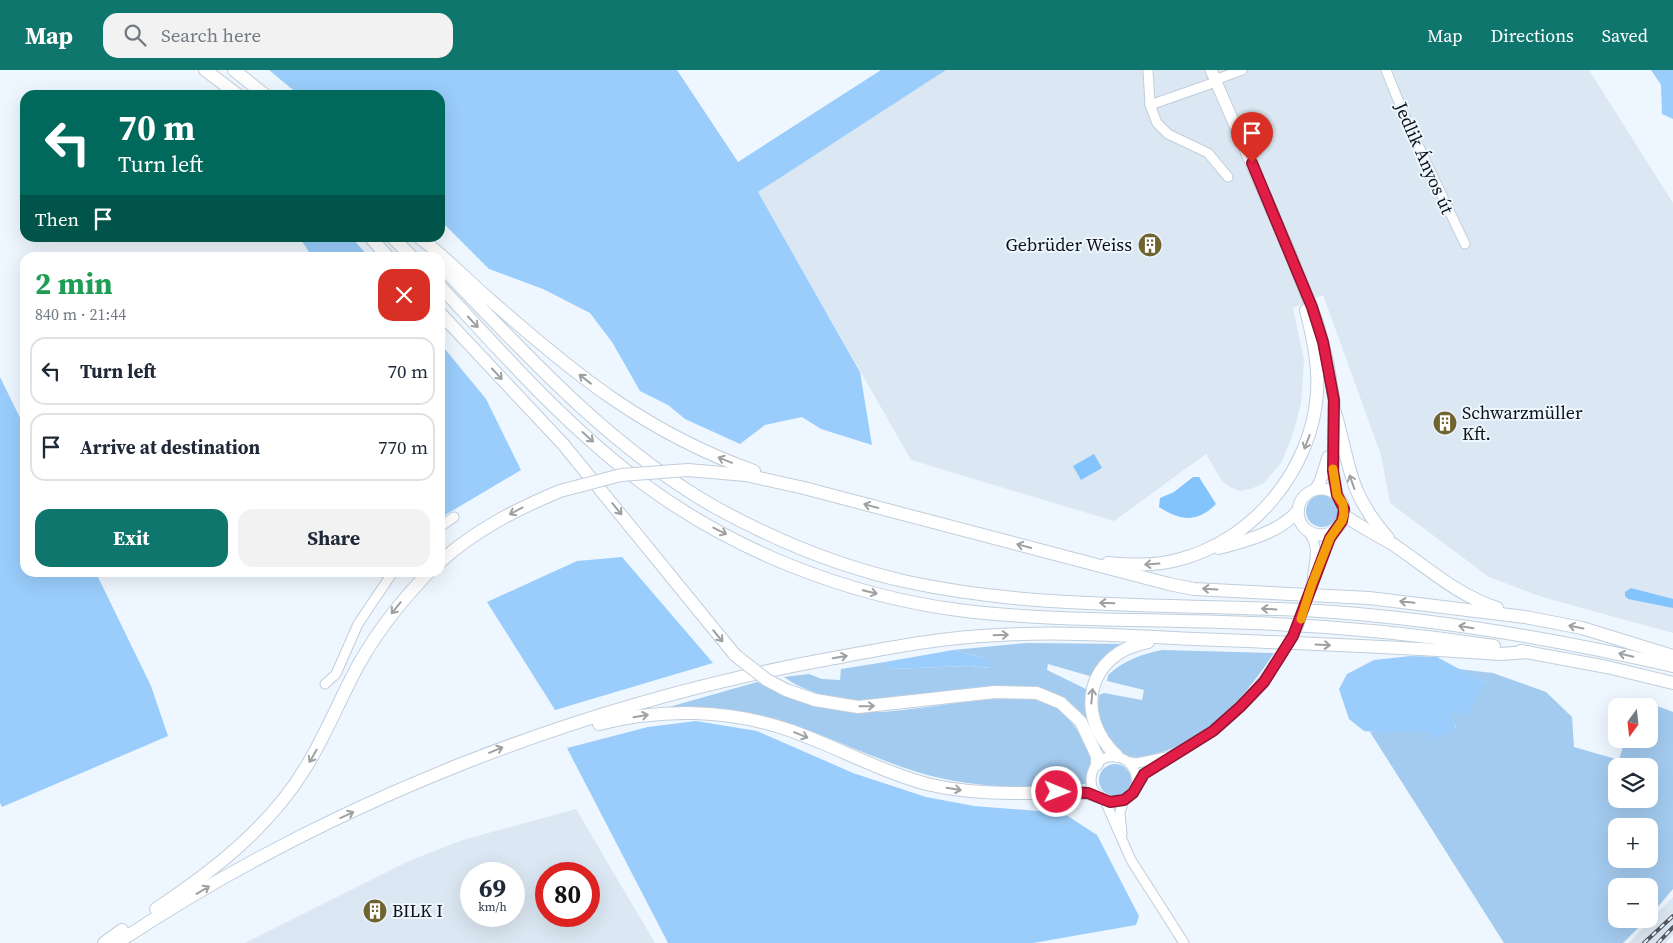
<!DOCTYPE html>
<meta charset="utf-8">
<style>
:root{--surface:#fff;--page:#f2f2f3;--text:#1f2937;--muted:#747a83;--line:#e0e1e3;--accent:#0f766e}
body{margin:0;font-family:"Source Serif 4",serif;background:var(--page);color:var(--text);height:100vh;display:flex;flex-direction:column;font-size:19px;white-space:nowrap}
*{box-sizing:border-box;margin:0}
p{font-size:16px;color:var(--muted)}
.icon{flex:none;width:28px;height:28px;fill:none;stroke:currentColor;stroke-width:2;stroke-linecap:round;stroke-linejoin:round}
.map{position:relative;flex:1;overflow:hidden}
.sheet{position:absolute;left:20px;top:182px;width:425px;height:325px;display:flex;flex-direction:column;background:var(--surface);border-radius:15px;box-shadow:0 5px 20px #0002}
.sheet>*{flex:none}
.guide{position:absolute;left:20px;top:20px;width:425px;height:152px;border-radius:15px;box-shadow:0 5px 20px #0002;background:#00695c;color:#fff;overflow:hidden}
.needle{width:32px;rotate:195deg}
.fabs{position:absolute;left:1608px;top:628px;display:grid;gap:10px}
.fabs a{display:grid;place-items:center;width:50px;height:50px;border-radius:10px;background:var(--surface);box-shadow:0 5px 20px #0002;font-size:25px}
.speed{position:absolute;left:460px;top:792px;display:flex;gap:10px;font-size:25px;font-weight:700;text-align:center}
.speed>*{display:grid;place-content:center;width:65px;height:65px;border-radius:50%;background:var(--surface);box-shadow:0 5px 20px #0002;line-height:1}
.speed small{font-size:12px;font-weight:400}
.speed .limit{border:8px solid #d22;background:#fff;color:#111}
.pin{position:absolute;display:grid;place-items:center;width:42px;height:42px;color:#fff;margin:-51px -21px;border-radius:50% 50% 50% 0;rotate:-45deg;box-shadow:0 0 5px #0007}
.pin .icon{rotate:45deg}
.me{position:absolute;width:55px;margin:-28px;rotate:91deg;stroke-linejoin:round;filter:drop-shadow(0 0 4px #0008)}
.turn{display:flex;align-items:center;gap:18px;height:105px;padding:0 15px;font-size:22px}
.turn .icon{width:65px;height:65px;stroke-width:2.5}
.turn b{display:block;font-size:35px;line-height:42px}
.then{display:flex;align-items:center;height:48px;padding:0 15px;background:#0003;gap:10px;font-size:19px}
.round{display:grid;place-items:center;flex:none;width:52px;height:52px;border-radius:15px;background:var(--page)}
.headline{display:flex;align-items:center;justify-content:space-between;height:85px;padding:0 15px}
h1{font-size:30px;font-weight:700;line-height:38px;color:#1e9e55}
.cta{display:flex;gap:10px;margin-top:auto;padding:10px 15px}
.cta a{flex:1;height:58px;border-radius:15px;background:var(--accent);color:#fff;font-size:20px;font-weight:700;line-height:58px;text-align:center}
.cta a+a{background:var(--page);color:var(--text)}
ul{padding:0;list-style:none}
li{display:flex;align-items:center;gap:15px;height:68px;margin:0 10px 8px;padding:0 5px;border:2px solid var(--line);border-radius:15px}
li div{flex:1}
li b{display:block;font-size:19px}
li em{font-style:normal}
header{display:flex;align-items:center;gap:30px;box-sizing:border-box;height:70px;padding:0 25px;background:var(--accent);color:#fff}
header strong{font-size:24px}
nav{display:flex;gap:28px;margin-inline-start:auto;font-size:18px}
.search{width:350px;height:45px;background:var(--page);display:flex;align-items:center;gap:12px;box-sizing:border-box;padding:0 18px;border-radius:15px;color:var(--muted);font-size:19px}
.map>svg:first-child{display:block}
</style>
<header>
<strong>Map</strong>
<div class="search"><svg class="icon" aria-label="search" viewBox="0 0 24 24"><circle cx="10" cy="10" r="6"/><path d="M15 15l6 6"/></svg>Search here</div>
<nav><a>Map</a><a>Directions</a><a>Saved</a></nav>
</header>
<div class="map">
<svg width="1673" height="873" viewBox="0 0 1673 873">
<rect width="100%" height="100%" fill="#eef7ff"/>
<g fill="#dbe7f2" fill-rule="evenodd">
<polygon points="946,0 1589,0 1673,133 1673,563 1542,527 1489,507 1390,433 1381,385 1323,225 1293,238 1304,290 1301,334 1292,367 1281,393 1264,413 1251,419 1240,421 1230,417 1222,411 1206,384 1114,451 911,390 758,122"/>
<path d="M576,739l79,134h-410l166,-83 52,-20zM471,804h43v42h-43zM546,804h43v42h-43z"/>
<polygon points="1673,827 1673,865 1666,873 1629,873"/>
</g>
<g fill="#a3cbef" fill-rule="evenodd">
<circle cx="1322" cy="441" r="16"/>
<path d="M1027,573l102,1 -36,33 -45,-13 -1,6 41,20 8,49 -22,-33 -15,-9 -27,-11h-33l-140,15c-27,-3 -53,-8 -75,-24l25,-3 13,5 18,1 1,-11 44,-7 5,7 79,-3 21,2 -5,-10 -32,-8z"/>
<path d="M1163,580l111,3c-30,46 -71,93 -128,103 -14,3 -28,0 -36,-14 -9,-16 -14,-28 -11,-47l5,-2 38,7 2,-10 -37,-9 1,-6c17,-15 33,-21 55,-25z"/>
<path d="M1458,599l35,4 53,19 26,25 2,30 45,13 6,-21h24v-33h-15l2,-8 37,14v177l-24,28v-31h-33v33h31l-24,24h-119l-134,-211 54,-1 32,-3 -7,-15 36,-30zM1616,696h33v33h-33zM1616,756h33v33h-33z"/>
<path d="M757,612c40,20 71,30 116,30 38,1 149,-25 177,-8 21,12 35,35 43,56l-7,16v8c-57,5 -113,5 -169,-12 -48,-15 -94,-39 -142,-53 -37,-11 -75,-12 -113,-10z"/>
<circle cx="1115" cy="710" r="16"/>
</g>
<g fill="#9acdfb">
<polygon points="269,0 677,0 738,92 881,0 946,0 758,122 860,302 872,375 821,359 802,347 765,355 740,374 685,349 668,335 640,321 612,272 590,243 543,219 489,199 440,150 440,25 299,25"/>
<polygon points="1651,0 1673,0 1673,49 1662,44 1661,15"/>
<polygon points="300,168 352,168 369,187 312,187"/>
<polygon points="440,273 486,329 521,400 440,448"/>
<polygon points="0,307 25,358 25,502 96,503 151,616 168,666 2,737 0,733"/>
<polygon points="622,487 713,593 555,640 487,532 577,491"/>
<polygon points="953,580 985,588 991,598 969,596 889,599 885,592"/>
<polygon points="1411,586 1437,587 1485,613 1468,644 1450,643 1456,659 1436,669 1424,661 1387,663 1364,661 1349,649 1339,619 1347,604 1374,590"/>
<polygon points="696,651 757,661 853,703 926,727 974,736 1063,743 1097,765 1139,846 1136,855 1033,873 668,873 567,678 648,657"/>
</g>
<g fill="#83c4fd">
<polygon points="1094,384 1102,398 1081,410 1073,396"/>
<path d="M1193,407h6l17,27c-19,19 -35,17 -57,3l1,-9 14,-6z"/>
<polygon points="1631,518 1673,529 1673,538 1628,529 1625,526 1625,522"/>
</g>
<g fill="none" stroke-linecap="round" stroke-linejoin="round">
<defs>
<g id="minor">
<polyline points="1148,0 1150,35 1157,53 1168,64 1208,83 1228,107"/>
<polyline points="1386,0 1407,52 1465,174"/>
<polyline points="1215,10 1242,0"/>
<polyline points="1150,35 1210,14"/>
<polyline points="440,457 454,447"/>
<path d="M1306,459c16,18 7,33 6,54"/>
<polyline points="1317,499 1333,462"/>
<polyline points="325,614 336,604 358,554 393,502"/>
<polyline points="1129,692 1137,693 1166,687"/>
<path d="M1136,716c5,-31 -36,-41 -44,-13 -2,8 -1,16 5,21 6,8 18,11 27,6 11,-5 13,-19 21,-26 20,-18 47,-28 68,-43 27,-20 48,-46 67,-73"/>
<polyline points="1105,731 1131,790 1184,873"/>
<polyline points="1122,764 1120,742 1124,730"/>
</g>
<g id="major">
<polyline points="1211,0 1290,183 1318,254 1328,293 1334,331 1333,401 1337,425"/>
<circle cx="1321" cy="442" r="23"/>
<polyline points="1315,420 1320,412 1328,387"/>
</g>
<g id="highway">
<polyline points="205,0 238,25"/>
<polyline points="234,0 265,25"/>
<polyline points="371,168 389,188"/>
<polyline points="393,168 413,188"/>
<path d="M420,168c24,18 45,40 68,60 85,75 158,135 266,173"/>
<path d="M440,195c84,87 167,180 273,241 61,34 127,61 195,76 135,29 275,21 411,29 120,8 237,28 354,55"/>
<path d="M440,216c63,68 126,140 201,196 91,68 204,113 317,128 87,11 175,9 263,12 91,2 183,10 273,24"/>
<polyline points="440,243 563,374 735,585"/>
<path d="M1334,339c17,56 12,81 54,129"/>
<polyline points="688,400 746,405 804,418 1169,514 1194,519 1369,528 1525,547 1582,558 1673,586"/>
<path d="M1344,445c16,12 34,20 50,30 34,23 63,50 103,63"/>
<path d="M1219,478c27,-7 61,-16 79,-37"/>
<path d="M440,492c35,-32 77,-53 120,-71"/>
<path d="M1108,493c23,2 46,3 69,-3 75,-18 135,-90 140,-167 2,-28 -4,-55 -11,-83"/>
<polyline points="1521,581 1607,597 1673,613"/>
<polyline points="786,620 815,630 858,637 995,622 1037,623 1061,633 1081,652 1097,686 1097,694"/>
<path d="M599,654c62,-16 129,-15 190,6 46,16 90,41 138,54 53,13 107,8 161,9l11,4"/>
<path d="M1117,686c-44,-41 -30,-103 31,-114"/>
<path d="M156,839c57,-38 114,-82 150,-142 21,-34 35,-71 54,-105 19,-33 42,-62 69,-90"/>
<polyline points="104,873 122,860"/>
<path d="M117,873c214,-142 465,-240 717,-285 54,-10 110,-21 165,-23 63,-4 133,1 196,4 102,4 203,8 305,15l28,-2"/>
</g>
</defs>
<use href="#minor" stroke="#c0cedb" stroke-width="11"/>
<use href="#major" stroke="#c0cedb" stroke-width="13"/>
<use href="#highway" stroke="#c0cedb" stroke-width="14"/>
<use href="#minor" stroke="#fff" stroke-width="9"/>
<use href="#major" stroke="#fff" stroke-width="11"/>
<use href="#highway" stroke="#fff" stroke-width="12"/>
<defs>
<g id="rail">
<polyline points="1644,873 1673,846"/>
<polyline points="1658,873 1673,857"/>
</g>
</defs>
<use href="#rail" stroke="#53595f" stroke-width="4"/>
<use href="#rail" stroke="#eef7ff" stroke-width="2" stroke-dasharray="5.5" stroke-linecap="butt"/>
<defs>
<polyline id="minor-bridge" points="1280,588 1298,557 1312,513"/>
<g id="highway-bridge">
<polyline points="560,421 621,405 688,400"/>
<polyline points="735,585 767,610 786,620"/>
</g>
</defs>
<use href="#minor-bridge" stroke="#c0cedb" stroke-width="11" stroke-linecap="butt"/>
<use href="#highway-bridge" stroke="#c0cedb" stroke-width="14" stroke-linecap="butt"/>
<use href="#minor-bridge" stroke="#fff" stroke-width="9"/>
<use href="#highway-bridge" stroke="#fff" stroke-width="12"/>
</g>
<defs><path id="oneway-shaft" d="M-6 0H5M1.5-3L5.5 0L1.5 3" fill="none" stroke-width="1.6" stroke-linecap="round" stroke-linejoin="round" transform="scale(1.25)"/></defs>
<g stroke="#9ea0a1">
<use href="#oneway-shaft" transform="translate(473 252) rotate(47)"/>
<use href="#oneway-shaft" transform="translate(497 304) rotate(47)"/>
<use href="#oneway-shaft" transform="translate(585 309) rotate(-142)"/>
<use href="#oneway-shaft" transform="translate(588 367) rotate(42)"/>
<use href="#oneway-shaft" transform="translate(1307 372) rotate(111)"/>
<use href="#oneway-shaft" transform="translate(725 390) rotate(-158)"/>
<use href="#oneway-shaft" transform="translate(1352 412) rotate(-109)"/>
<use href="#oneway-shaft" transform="translate(871 436) rotate(-165)"/>
<use href="#oneway-shaft" transform="translate(617 439) rotate(51)"/>
<use href="#oneway-shaft" transform="translate(516 441) rotate(152)"/>
<use href="#oneway-shaft" transform="translate(720 461) rotate(27)"/>
<use href="#oneway-shaft" transform="translate(1024 476) rotate(-165)"/>
<use href="#oneway-shaft" transform="translate(1152 494) rotate(176)"/>
<use href="#oneway-shaft" transform="translate(1210 519) rotate(-177)"/>
<use href="#oneway-shaft" transform="translate(870 522) rotate(14)"/>
<use href="#oneway-shaft" transform="translate(1407 532) rotate(-174)"/>
<use href="#oneway-shaft" transform="translate(1107 533) rotate(-178)"/>
<use href="#oneway-shaft" transform="translate(396 538) rotate(129)"/>
<use href="#oneway-shaft" transform="translate(1269 539) rotate(-177)"/>
<use href="#oneway-shaft" transform="translate(1466 557) rotate(-171)"/>
<use href="#oneway-shaft" transform="translate(1576 557) rotate(-168)"/>
<use href="#oneway-shaft" transform="translate(1001 565) rotate(-2)"/>
<use href="#oneway-shaft" transform="translate(718 566) rotate(50)"/>
<use href="#oneway-shaft" transform="translate(1323 575) rotate(3)"/>
<use href="#oneway-shaft" transform="translate(1626 585) rotate(-167)"/>
<use href="#oneway-shaft" transform="translate(840 587) rotate(-10)"/>
<use href="#oneway-shaft" transform="translate(1092 626) rotate(-85)"/>
<use href="#oneway-shaft" transform="translate(867 636) rotate(-1)"/>
<use href="#oneway-shaft" transform="translate(641 646) rotate(-9)"/>
<use href="#oneway-shaft" transform="translate(801 665) rotate(22)"/>
<use href="#oneway-shaft" transform="translate(496 680) rotate(-22)"/>
<use href="#oneway-shaft" transform="translate(313 686) rotate(120)"/>
<use href="#oneway-shaft" transform="translate(954 719) rotate(9)"/>
<use href="#oneway-shaft" transform="translate(347 745) rotate(-25)"/>
<use href="#oneway-shaft" transform="translate(203 820) rotate(-31)"/>
</g>
<g fill="none" stroke-linecap="round" stroke-linejoin="round">
<defs>
<polyline id="route" points="1057,722 1088,723 1110,732 1124,730 1133,723 1144,704 1213,661 1240,637 1264,612 1293,566 1330,468 1342,451 1344,439 1337,425 1333,401 1334,330 1323,272 1312,237 1252,93"/>
</defs>
<use href="#route" stroke="#92132f" stroke-width="12"/>
<use href="#route" stroke="#e11d48" stroke-width="9"/>
<polyline stroke="#f59e0b" stroke-width="9" points="1301,549 1312,514 1330,468 1342,451 1344,444 1343,434 1337,425 1333,399"/>
</g>
<defs>
<symbol id="building-disc" viewBox="-11 -11 22 22"><circle r="9.5" fill="#6f6330" stroke="#eef7ff"/><path d="M-4-6H4V6H1V3H-1V6H-4ZM-2.5-4.3h1.7v1.8h-1.7ZM.8-4.3h1.7v1.8H.8ZM-2.5-1h1.7V.8h-1.7ZM.8-1h1.7V.8H.8Z" fill="#fff"/></symbol>
</defs>
<g fill-rule="evenodd">
<use href="#building-disc" x="1136" y="161" width="28" height="28"/>
<use href="#building-disc" x="1431" y="339" width="28" height="28"/>
<use href="#building-disc" x="361" y="827" width="28" height="28"/>
</g>
<g text-anchor="middle" stroke-width="4" stroke-linejoin="round" paint-order="stroke">
<g font-size="18" fill="#0c1115" stroke="#eef7ff">
<text transform="translate(1424 88) rotate(66)" y="6">Jedlik Ányos út</text>
</g>
<g font-size="18" fill="#0c1115" stroke="#eef7ff" text-anchor="start">
<text x="1132" y="181" text-anchor="end">Gebrüder Weiss</text>
<text x="1462" y="349">Schwarzmüller<tspan x="1462" dy="21">Kft.</tspan></text>
<text x="392" y="847">BILK I</text>
</g>
</g>
</svg>
<div class="fabs">
<a><svg class="needle" viewBox="-14 -14 28 28"><path d="M0-13l5 13h-10z" fill="#e53935"/><path d="M0 13l5-13h-10z" fill="#747a83"/></svg></a>
<a><svg class="icon" aria-label="layers" viewBox="0 0 24 24"><path d="M12 4l9 5-9 5-9-5zM3 14l9 5 9-5"/></svg></a>
<a>+</a>
<a>−</a>
</div>
<div class="speed"><div>69<small>km/h</small></div><div class="limit">80</div></div>
<div class="pin" style="left:1252px;top:93px;background:#d93025"><svg class="icon" aria-label="arrive" viewBox="0 0 24 24"><path d="M6 21V4h12l-3 4 3 4H6"/></svg></div>
<svg class="me" style="left:1057px;top:722px" viewBox="-20 -20 40 40"><circle r="17" fill="#e11d48" stroke="#fff" stroke-width="3"/><path d="M0-11L8 9 0 5-8 9z" fill="#fff"/></svg>
<div class="guide">
<div class="turn"><svg class="icon" aria-label="left" viewBox="0 0 24 24"><path d="M17 20v-9H6M10 6l-5 5 5 5"/></svg><div><b>70 m</b>Turn left</div></div>
<div class="then">Then<svg class="icon" aria-label="arrive" viewBox="0 0 24 24"><path d="M6 21V4h12l-3 4 3 4H6"/></svg></div>
</div>
<section class="sheet">
<div class="headline"><div><h1>2 min</h1><p>840 m · 21:44</p></div><a class="round" style="background:#d93025;color:#fff"><svg class="icon" aria-label="close" viewBox="0 0 24 24"><path d="M6 6l12 12M18 6L6 18"/></svg></a></div>
<ul>
<li><svg class="icon" aria-label="left" viewBox="0 0 24 24"><path d="M17 20v-9H6M10 6l-5 5 5 5"/></svg><div><b>Turn left</b></div><em>70 m</em></li>
<li><svg class="icon" aria-label="arrive" viewBox="0 0 24 24"><path d="M6 21V4h12l-3 4 3 4H6"/></svg><div><b>Arrive at destination</b></div><em>770 m</em></li>
</ul>
<div class="cta"><a>Exit</a><a>Share</a></div>
</section>
</div>
